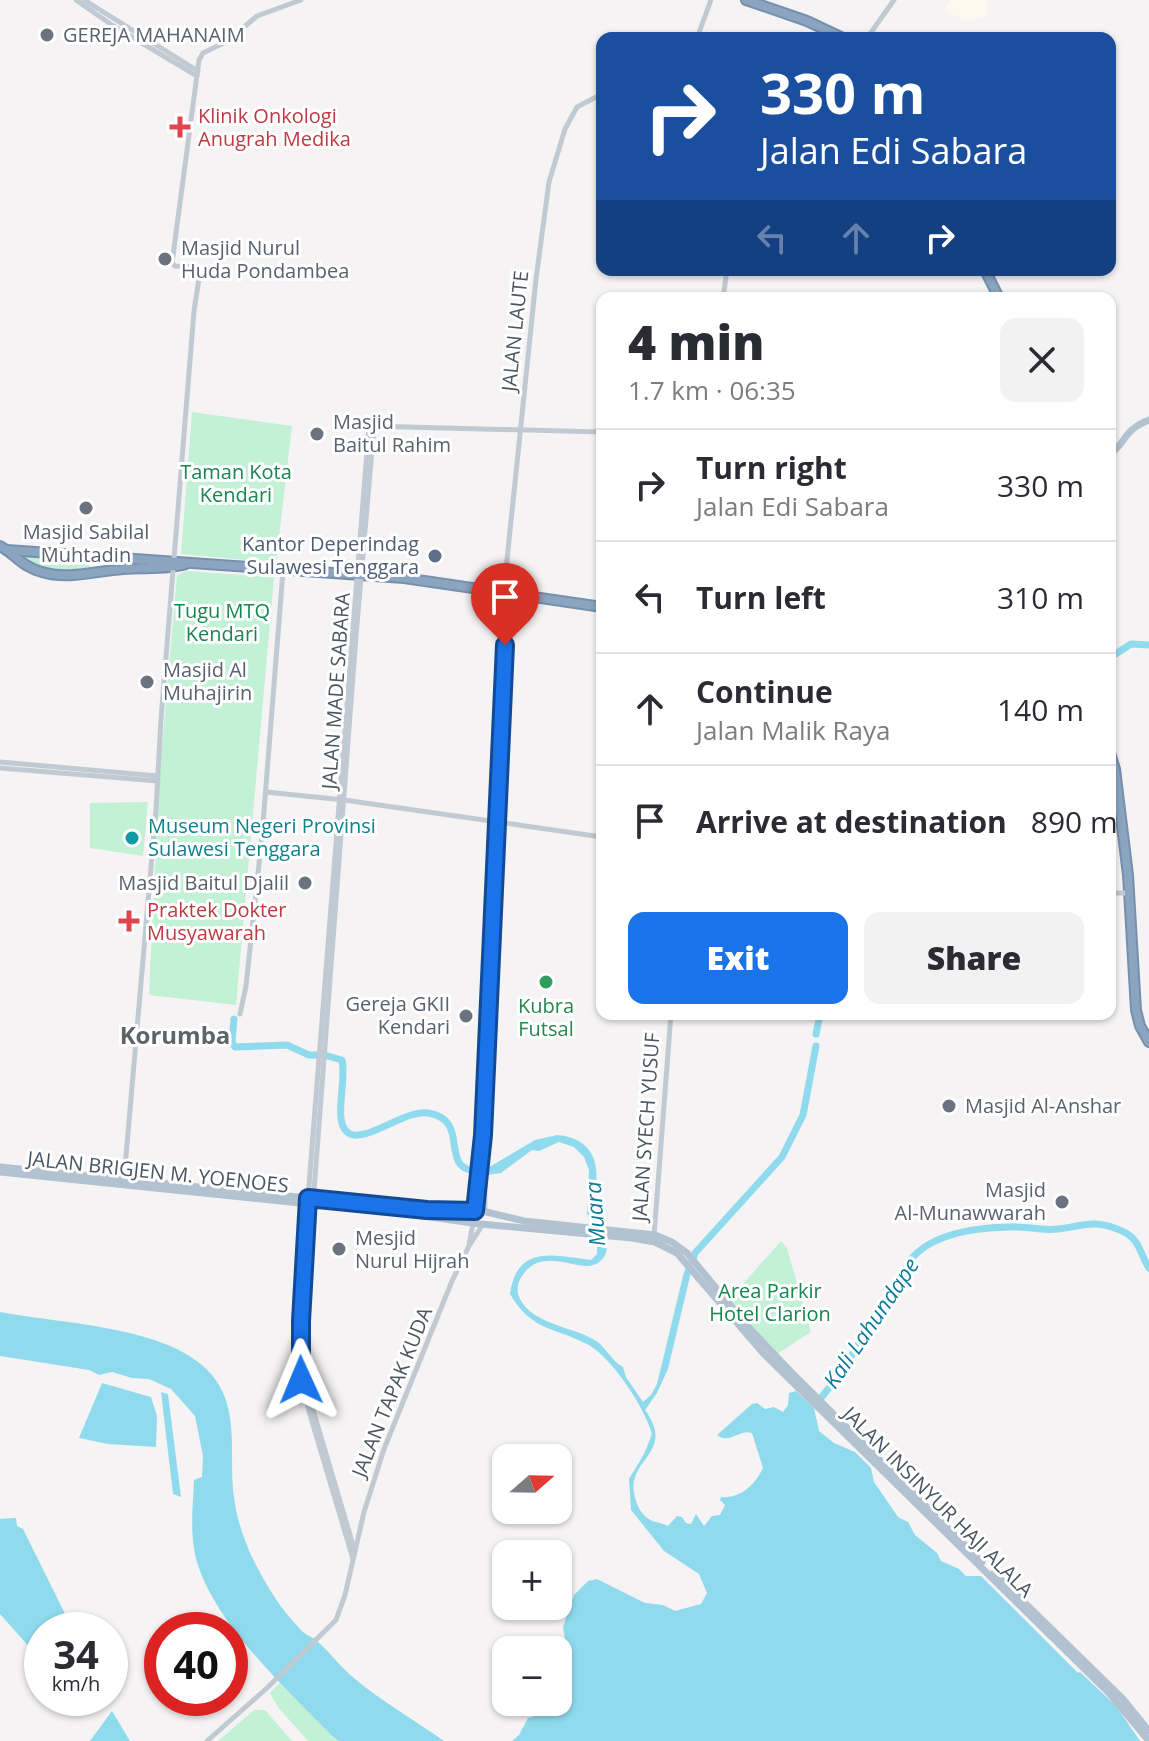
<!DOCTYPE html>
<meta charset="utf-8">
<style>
:root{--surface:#fff;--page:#f2f2f3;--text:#2b2b33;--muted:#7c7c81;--line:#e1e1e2;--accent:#1a73e8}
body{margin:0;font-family:"Open Sans",sans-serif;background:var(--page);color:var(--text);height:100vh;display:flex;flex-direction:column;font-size:30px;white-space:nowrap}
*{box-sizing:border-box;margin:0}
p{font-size:26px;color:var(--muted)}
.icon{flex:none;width:44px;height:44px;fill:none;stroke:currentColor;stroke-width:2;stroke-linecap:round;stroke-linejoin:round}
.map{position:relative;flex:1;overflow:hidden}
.side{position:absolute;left:596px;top:292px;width:520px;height:728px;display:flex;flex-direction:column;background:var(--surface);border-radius:16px;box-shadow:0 2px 6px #0004}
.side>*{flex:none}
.hud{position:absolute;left:596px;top:32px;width:520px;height:244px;border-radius:16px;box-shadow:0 2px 6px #0004;background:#1a4fa0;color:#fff;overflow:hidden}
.needle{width:52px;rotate:70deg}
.controls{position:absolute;left:492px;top:1444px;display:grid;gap:16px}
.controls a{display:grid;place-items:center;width:80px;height:80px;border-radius:16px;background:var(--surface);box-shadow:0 2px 6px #0004;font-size:40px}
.speed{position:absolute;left:24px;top:1612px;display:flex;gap:16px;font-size:40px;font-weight:700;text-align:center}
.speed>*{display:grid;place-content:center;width:104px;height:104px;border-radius:50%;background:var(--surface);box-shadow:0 2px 6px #0004;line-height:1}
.speed small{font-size:20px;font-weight:400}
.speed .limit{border:12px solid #d22;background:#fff;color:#111}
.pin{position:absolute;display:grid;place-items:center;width:68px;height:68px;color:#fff;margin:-82px -34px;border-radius:50% 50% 50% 0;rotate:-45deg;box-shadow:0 0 8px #0007}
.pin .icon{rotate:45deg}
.me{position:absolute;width:88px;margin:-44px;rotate:359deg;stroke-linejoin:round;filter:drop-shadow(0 0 6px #0008)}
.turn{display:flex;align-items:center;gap:28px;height:168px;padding:0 32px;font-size:36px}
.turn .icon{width:104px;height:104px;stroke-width:2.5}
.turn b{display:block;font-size:56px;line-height:68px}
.lanes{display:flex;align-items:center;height:76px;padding:0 32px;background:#0003;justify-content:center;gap:40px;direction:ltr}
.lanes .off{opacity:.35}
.round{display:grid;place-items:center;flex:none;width:84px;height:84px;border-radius:16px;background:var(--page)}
.overview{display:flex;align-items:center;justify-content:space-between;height:136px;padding:0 32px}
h1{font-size:48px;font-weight:800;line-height:60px}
.button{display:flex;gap:16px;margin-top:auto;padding:16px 32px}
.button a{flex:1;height:92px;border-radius:16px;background:var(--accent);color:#fff;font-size:32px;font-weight:800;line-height:92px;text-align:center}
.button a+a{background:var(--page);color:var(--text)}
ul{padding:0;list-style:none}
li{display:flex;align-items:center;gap:24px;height:112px;padding:0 32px;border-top:2px solid var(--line)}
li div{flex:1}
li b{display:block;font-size:30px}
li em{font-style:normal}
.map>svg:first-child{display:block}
</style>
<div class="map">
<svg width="1149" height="1741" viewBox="0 0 1149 1741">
<rect width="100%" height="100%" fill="#f5f3f3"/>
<polygon fill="#fdf9ef" points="950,0 987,0 987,16 965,21 945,10"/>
<g fill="#c3f1d5">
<polygon points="192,412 292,426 276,563 181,554"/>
<path d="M19,556l68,3 3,8c-25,4 -49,4 -71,-11z"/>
<polygon points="186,571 274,577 236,1005 149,995 159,782 177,575"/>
<polygon points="148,802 143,856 90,848 90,803"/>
<polygon points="781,1241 787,1248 811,1332 777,1354 728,1301"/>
<polygon points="280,1682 332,1736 339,1741 308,1741 278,1707 270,1693"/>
<polygon points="254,1710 265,1710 292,1741 218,1741"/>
</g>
<g fill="#90daee">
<path d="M557,1135c13,1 24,5 32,15 11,15 6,31 8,48 1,13 16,46 7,59 -17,26 -58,-17 -82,19 -4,6 -5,11 -4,18 9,29 52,32 75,45 12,6 18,22 30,28l3,10 17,25 8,-7 6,-11 26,-108 4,-12 5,4 -24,101 -11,24 -12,17c33,45 -24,49 -9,91 2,6 5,12 10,16 7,6 15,5 22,9l9,-10 5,1 4,6 5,1 5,-10 8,12 8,-10 8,-1 5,-10 -5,-5 1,-3c19,2 34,-12 42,-29l-11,-35c-14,-4 -22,12 -35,2l35,-31 5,-1 8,6 9,-2 9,5 5,-7 1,-12 7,-2 18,17 5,23 15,12 21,9 16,16 3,14 24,35 10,5 7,13 22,18 4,8 18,8 7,7h15l97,97 2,-1 36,34 24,35h-628l7,-6 9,-17 17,-5 12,-9 8,-17 4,-19 -6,-41 11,-32 14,-14 9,-2 48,24 18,2 12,6 26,-7 6,-11 -8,-19 -35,-23 -33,-41 -2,-31 15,-25 8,-20c-7,-26 -41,-78 -65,-90 -36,-18 -55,-13 -77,-50 7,-51 46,-38 81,-34l6,-6v-13l-10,-28 2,-43 -5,-13 -10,-10 -15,-5 -20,9 -7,-1 -31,23 -14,2 -1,-6 49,-29z"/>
<path d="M0,1312c57,11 159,14 203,54 40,35 25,85 31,131 2,19 9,40 17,58 13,27 29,54 50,75 4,5 10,6 15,10 14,12 24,27 39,39 28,23 59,41 89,62h-105l-7,-5c-45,-47 -123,-117 -137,-182 -5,-26 -2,-48 -1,-74l8,-3 1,-21 -8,-40 -24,-27 -22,-10 -17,-1 -20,-6 -13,3 -10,-5 -89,-14z"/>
<polygon points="102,1383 151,1397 157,1416 156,1447 108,1444 79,1438"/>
<polygon points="161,1392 168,1394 181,1497 173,1494"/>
<polygon points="16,1518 17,1526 23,1529 73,1630 42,1630 40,1659 0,1614 0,1519"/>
<polygon points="112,1711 130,1741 90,1741"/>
</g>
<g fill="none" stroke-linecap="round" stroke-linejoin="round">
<g stroke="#90daee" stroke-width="7">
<polyline points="1110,654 1114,655 1131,644 1149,645"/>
<path d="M234,1019l-2,23 3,5 52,-2 22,10h15l18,5c5,20 -9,60 5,72 15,14 58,-23 81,-19 46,7 6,61 55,58"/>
<polyline points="816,1034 820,1014"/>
<polyline points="692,1262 695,1253 782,1157 803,1115 816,1046"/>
<path d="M817,1403l23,-29 73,-117c27,-30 92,-33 128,-28 34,4 46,-16 85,4 14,8 15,23 23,35"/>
</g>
<defs>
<g id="highway">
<polyline points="746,0 807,21 843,38"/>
<polyline points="985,270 999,298"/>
<path d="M0,546c15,8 22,21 42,26 26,8 54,-1 81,-3 21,-2 43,1 63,-5"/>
<polyline points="7,550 404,578 602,607"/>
<polyline points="1110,753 1115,769 1128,875 1136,1010 1140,1026 1149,1042"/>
</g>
</defs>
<use href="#highway" stroke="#7690ad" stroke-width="12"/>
<g stroke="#c1cad2" stroke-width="5">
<polyline points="76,0 112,25 197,76"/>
<polyline points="84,0 198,71"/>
<polyline points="697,38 711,0"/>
<polyline points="867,38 894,0"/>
<polyline points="723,298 727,270"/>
<polyline points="0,762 158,776"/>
<polyline points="0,768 158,781"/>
<polyline points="266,792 344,800 602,837"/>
<polyline points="1110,893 1128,893"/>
<polyline points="240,1014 246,986 262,836 283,571"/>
<polyline points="124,1179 156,810 161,719 194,311 200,272 199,267 175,266 172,263 199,60 203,53 228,41 257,16 301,0"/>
<polyline points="475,1211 482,1139"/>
<polyline points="485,1212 484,1109 507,560 536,279 549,182 565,129 577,107 602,94"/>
<polyline points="654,1236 671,1014"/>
<polyline points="469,1245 473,1223"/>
<polyline points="355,1552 306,1386 305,1369 313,1204 356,636 374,426"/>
<polyline points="353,1559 311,1418 301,1380 300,1359 308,1198 369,426 602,432"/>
<polyline points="207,1741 267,1688 336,1620 345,1595 364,1512 384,1449 452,1281 469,1246 483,1224"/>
</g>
<g stroke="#b3c2d1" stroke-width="7">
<path d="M1110,454c18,-13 12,-23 39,-34"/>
<polyline points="0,1167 427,1210 482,1211 524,1221 655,1235 672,1242 687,1253 750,1329 791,1372 982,1562"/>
<polyline points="0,1172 416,1215 480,1224 632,1238 655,1242 677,1253 763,1353 1109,1693 1149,1741"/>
<polyline points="994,1573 1123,1699 1149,1731"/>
</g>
<use href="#highway" stroke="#8ba5c1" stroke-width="8"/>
</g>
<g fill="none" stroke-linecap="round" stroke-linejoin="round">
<defs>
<polyline id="route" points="301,1380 301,1321 308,1198 427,1210 475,1211 483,1135 505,645"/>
</defs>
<use href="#route" stroke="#114b97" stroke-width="20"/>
<use href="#route" stroke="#1a73e8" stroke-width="14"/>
</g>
<g fill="#6b7280" stroke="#fff" stroke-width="3">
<circle cx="47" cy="35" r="8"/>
<circle cx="165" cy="259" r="8"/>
<circle cx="317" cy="434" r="8"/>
<circle cx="86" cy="508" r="8"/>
<circle cx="147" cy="682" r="8"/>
<circle cx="305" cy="883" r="8"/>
<circle cx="466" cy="1016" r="8"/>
<circle cx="949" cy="1106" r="8"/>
<circle cx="1062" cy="1202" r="8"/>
<circle cx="339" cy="1249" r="8"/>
</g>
<g fill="#e0444e" stroke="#fff" stroke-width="3">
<path d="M176 115h8v8h8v8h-8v8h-8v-8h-8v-8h8z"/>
<path d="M125 909h8v8h8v8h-8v8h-8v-8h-8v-8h8z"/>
</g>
<circle fill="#5c6f8a" stroke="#fff" stroke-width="3" cx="435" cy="556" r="8"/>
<circle fill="#0f9aa8" stroke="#fff" stroke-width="3" cx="132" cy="838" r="8"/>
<circle fill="#2e9e5b" stroke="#fff" stroke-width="3" cx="546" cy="982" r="8"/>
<g text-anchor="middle" stroke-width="6" stroke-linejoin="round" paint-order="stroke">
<g font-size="20" fill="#5b616d" stroke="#fff" text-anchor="start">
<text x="63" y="42">GEREJA MAHANAIM</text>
<text x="181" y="255">Masjid Nurul<tspan x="181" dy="23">Huda Pondambea</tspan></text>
<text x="333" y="429">Masjid<tspan x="333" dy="23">Baitul Rahim</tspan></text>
<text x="86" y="539" text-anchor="middle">Masjid Sabilal<tspan x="86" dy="23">Muhtadin</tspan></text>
<text x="163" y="677">Masjid Al<tspan x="163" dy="23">Muhajirin</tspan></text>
<text x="289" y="890" text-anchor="end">Masjid Baitul Djalil</text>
<text x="450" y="1011" text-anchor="end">Gereja GKII<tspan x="450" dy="23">Kendari</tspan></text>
<text x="965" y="1113">Masjid Al-Anshar</text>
<text x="1046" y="1197" text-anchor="end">Masjid<tspan x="1046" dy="23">Al-Munawwarah</tspan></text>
<text x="355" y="1245">Mesjid<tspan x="355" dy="23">Nurul Hijrah</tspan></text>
</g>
<g font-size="20" fill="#be3a42" stroke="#fff" text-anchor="start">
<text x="198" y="123">Klinik Onkologi<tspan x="198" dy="23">Anugrah Medika</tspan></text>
<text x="147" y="917">Praktek Dokter<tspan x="147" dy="23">Musyawarah</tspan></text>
</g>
<g font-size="20" fill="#4a5661" stroke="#fff">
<text transform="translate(515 331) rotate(-84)" y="7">JALAN LAUTE</text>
<text transform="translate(336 691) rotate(-86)" y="7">JALAN MADE SABARA</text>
<text transform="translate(646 1127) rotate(-86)" y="7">JALAN SYECH YUSUF</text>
<text transform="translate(158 1172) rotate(6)" y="7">JALAN BRIGJEN M. YOENOES</text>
<text transform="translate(392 1392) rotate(-68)" y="7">JALAN TAPAK KUDA</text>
<text transform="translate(938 1502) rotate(45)" y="7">JALAN INSINYUR HAJI ALALA</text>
</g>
<g font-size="20" fill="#17864f" stroke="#fff">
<text x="236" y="479">Taman Kota<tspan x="236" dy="23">Kendari</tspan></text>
<text x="222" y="618">Tugu MTQ<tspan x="222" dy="23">Kendari</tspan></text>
<text x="770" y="1298">Area Parkir<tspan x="770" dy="23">Hotel Clarion</tspan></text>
</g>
<g font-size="20" fill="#4e5e75" stroke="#fff" text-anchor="end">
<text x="419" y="551">Kantor Deperindag<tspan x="419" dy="23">Sulawesi Tenggara</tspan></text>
</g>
<g font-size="20" fill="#0d838f" stroke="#fff" text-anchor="start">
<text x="148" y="833">Museum Negeri Provinsi<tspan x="148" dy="23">Sulawesi Tenggara</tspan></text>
</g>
<g font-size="20" fill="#27864d" stroke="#fff">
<text x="546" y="1013">Kubra<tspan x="546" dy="23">Futsal</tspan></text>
</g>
<g font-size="22" font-style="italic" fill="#0c7c9b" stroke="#fff">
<text transform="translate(595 1214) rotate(-94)" y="8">Muara</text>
<text transform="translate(871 1323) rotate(-56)" y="8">Kali Lahundape</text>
</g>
<g font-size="24" font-weight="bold" fill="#5f6368" stroke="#fff">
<text x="175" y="1044">Korumba</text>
</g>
</g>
</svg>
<div class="controls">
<a><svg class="needle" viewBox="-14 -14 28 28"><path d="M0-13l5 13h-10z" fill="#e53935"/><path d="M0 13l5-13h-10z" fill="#7c7c81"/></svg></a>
<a>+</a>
<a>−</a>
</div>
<div class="speed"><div>34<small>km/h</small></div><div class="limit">40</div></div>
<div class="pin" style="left:505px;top:645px;background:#d93025"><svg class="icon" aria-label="arrive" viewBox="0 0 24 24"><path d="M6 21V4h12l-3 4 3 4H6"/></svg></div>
<svg class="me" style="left:301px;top:1380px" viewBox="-20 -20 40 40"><path d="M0-17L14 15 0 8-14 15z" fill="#1a73e8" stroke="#fff" stroke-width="4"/></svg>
<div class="hud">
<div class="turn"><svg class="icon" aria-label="right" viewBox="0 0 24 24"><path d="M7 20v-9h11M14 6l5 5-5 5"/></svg><div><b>330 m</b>Jalan Edi Sabara</div></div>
<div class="lanes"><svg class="icon off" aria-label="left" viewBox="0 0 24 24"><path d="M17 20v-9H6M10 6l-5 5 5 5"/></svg><svg class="icon off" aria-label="ahead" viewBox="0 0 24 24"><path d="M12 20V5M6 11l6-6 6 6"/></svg><svg class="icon" aria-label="right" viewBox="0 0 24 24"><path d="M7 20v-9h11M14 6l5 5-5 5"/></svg></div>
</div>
<section class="side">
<div class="overview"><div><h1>4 min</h1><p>1.7 km · 06:35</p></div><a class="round"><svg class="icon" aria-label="close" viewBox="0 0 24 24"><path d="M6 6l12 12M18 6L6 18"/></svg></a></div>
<ul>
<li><svg class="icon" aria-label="right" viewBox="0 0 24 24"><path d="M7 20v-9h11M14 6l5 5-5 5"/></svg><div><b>Turn right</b><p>Jalan Edi Sabara</p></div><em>330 m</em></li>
<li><svg class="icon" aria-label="left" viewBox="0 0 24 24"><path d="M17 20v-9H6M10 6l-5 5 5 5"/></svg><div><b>Turn left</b></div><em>310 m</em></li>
<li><svg class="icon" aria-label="ahead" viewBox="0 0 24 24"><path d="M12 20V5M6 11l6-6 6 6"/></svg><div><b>Continue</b><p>Jalan Malik Raya</p></div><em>140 m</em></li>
<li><svg class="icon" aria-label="arrive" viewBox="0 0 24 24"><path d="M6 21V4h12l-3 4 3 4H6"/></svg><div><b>Arrive at destination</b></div><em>890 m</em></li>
</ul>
<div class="button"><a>Exit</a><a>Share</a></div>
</section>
</div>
